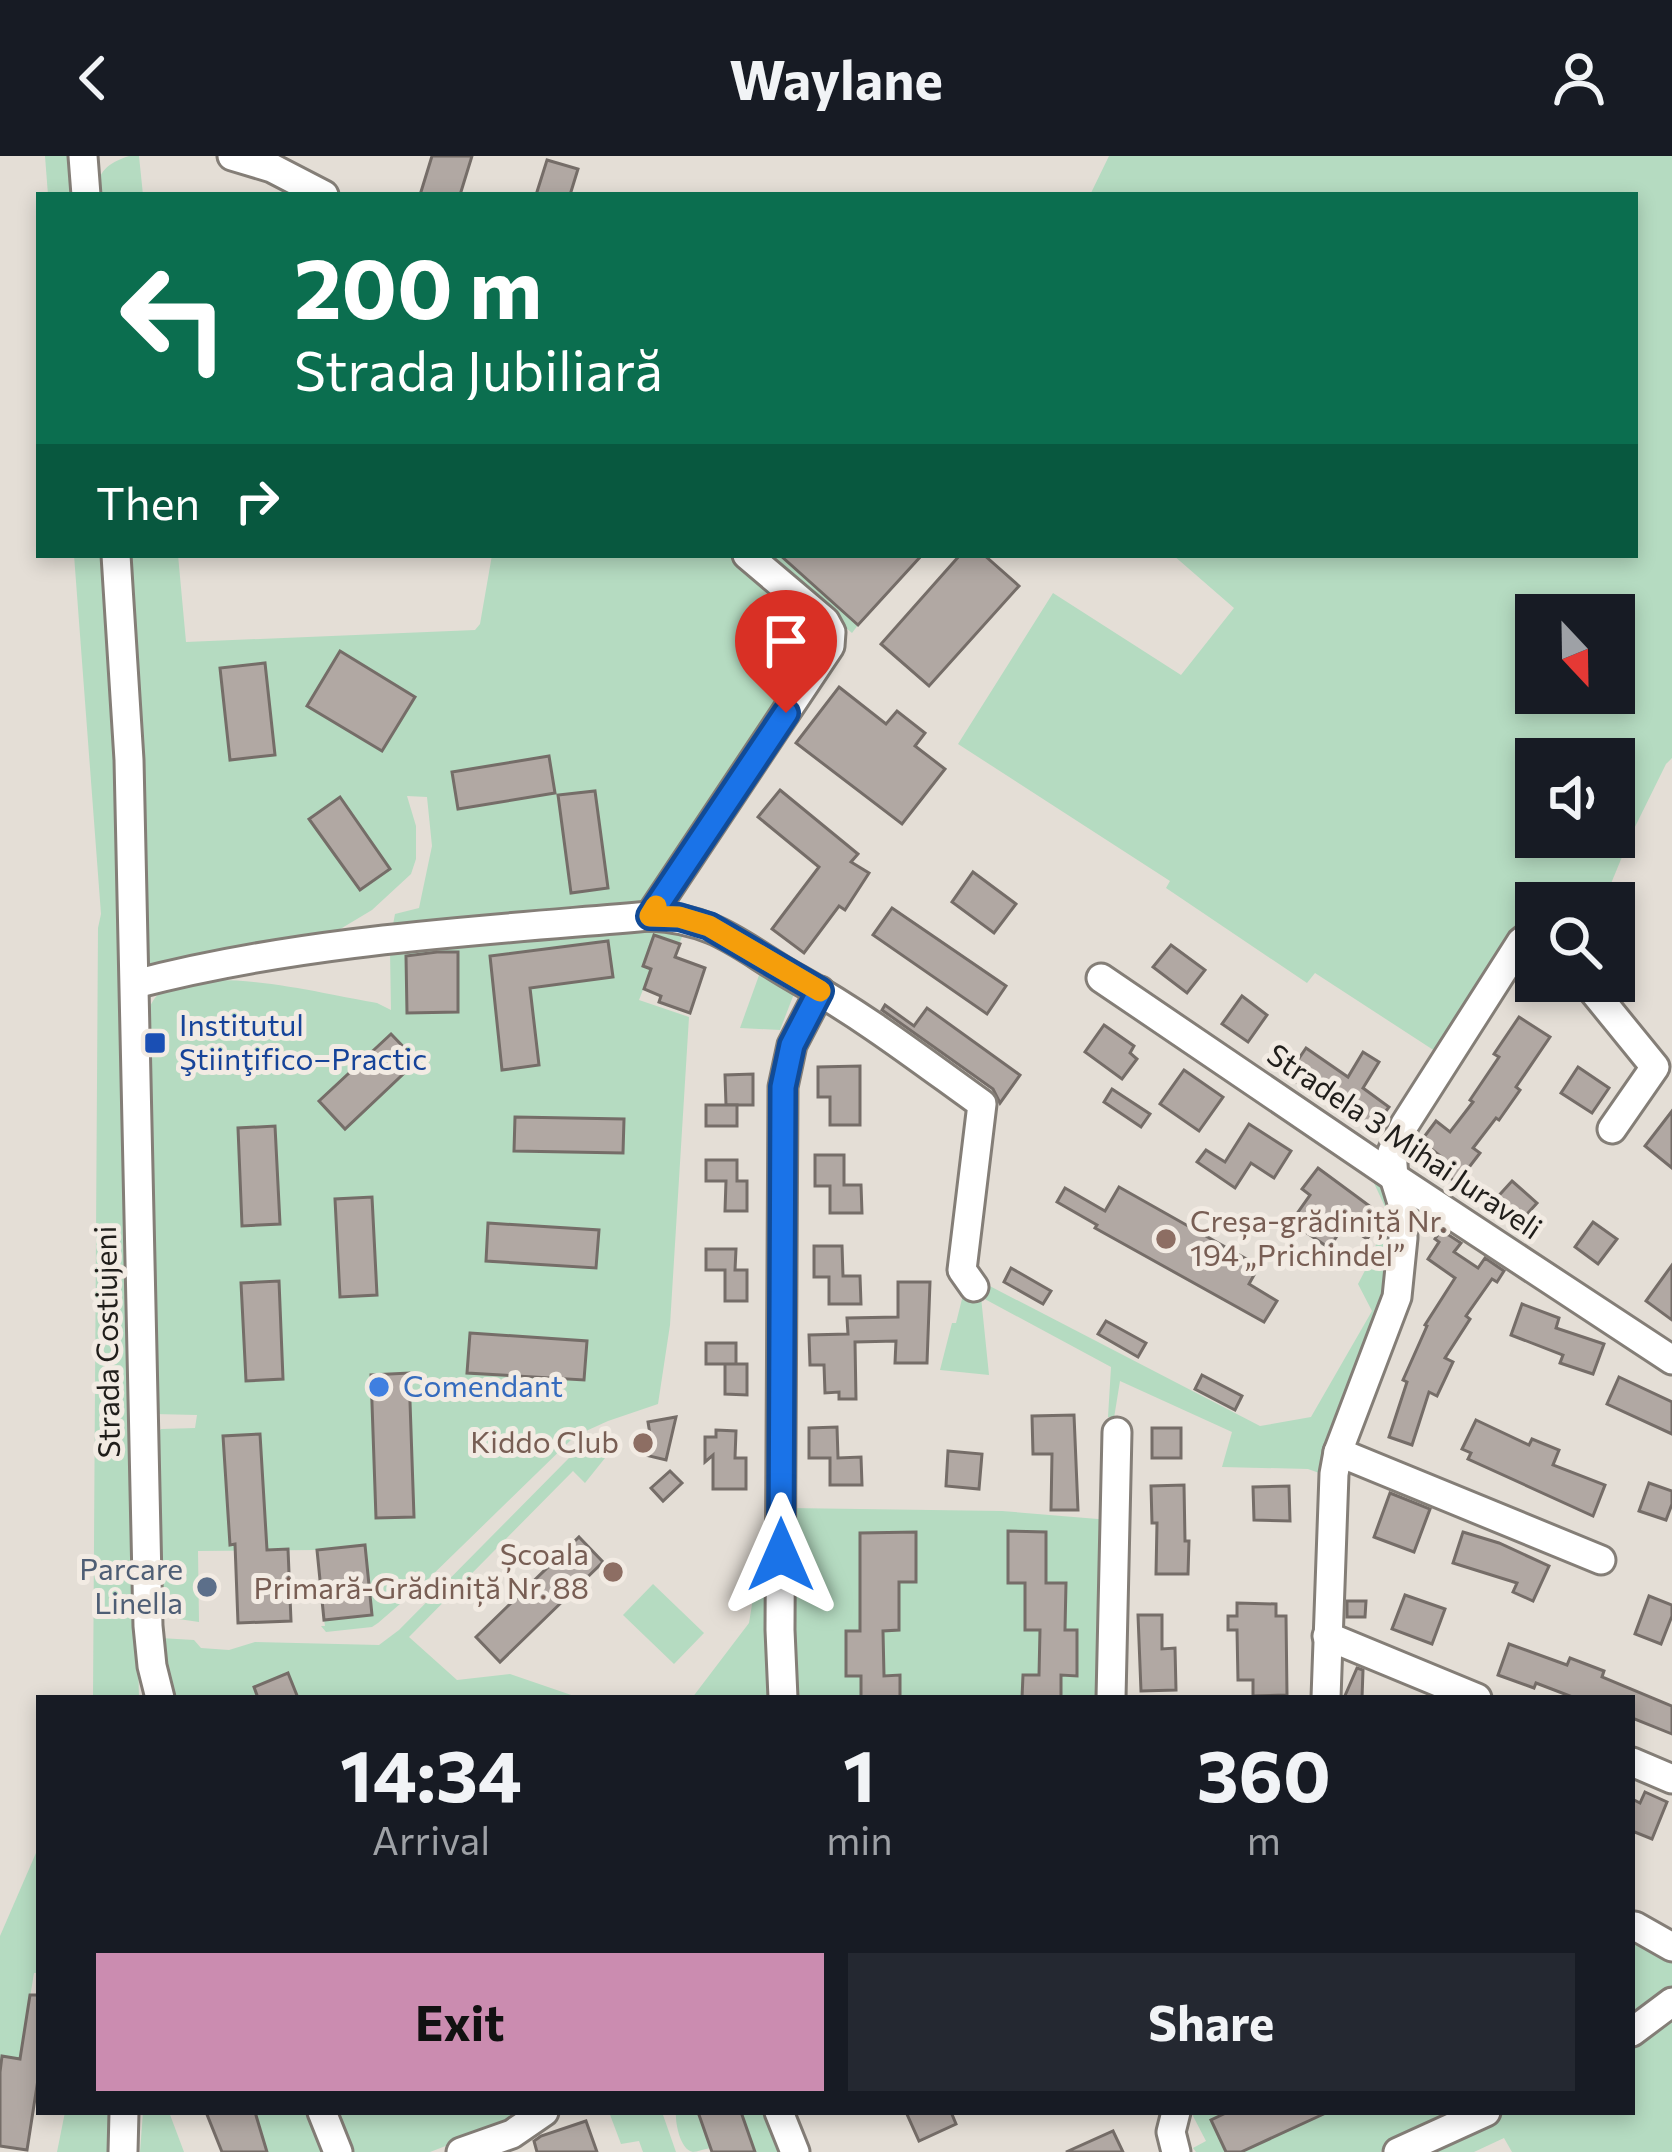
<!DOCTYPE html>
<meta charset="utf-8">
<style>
:root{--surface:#171b24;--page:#242831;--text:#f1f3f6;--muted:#9ea1a6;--accent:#cb8cb0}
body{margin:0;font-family:Commissioner,sans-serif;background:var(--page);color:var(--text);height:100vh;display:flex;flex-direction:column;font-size:45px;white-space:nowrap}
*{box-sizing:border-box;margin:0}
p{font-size:39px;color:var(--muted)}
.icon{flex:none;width:66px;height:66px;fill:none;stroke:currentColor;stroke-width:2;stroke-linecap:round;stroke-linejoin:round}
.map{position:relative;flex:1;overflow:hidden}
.panel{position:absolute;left:36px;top:1539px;width:1599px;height:420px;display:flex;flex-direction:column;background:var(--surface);border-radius:0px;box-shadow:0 6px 18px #0003}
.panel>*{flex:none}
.guide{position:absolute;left:36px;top:36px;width:1602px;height:366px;border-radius:0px;box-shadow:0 6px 18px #0003;background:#0b6e4f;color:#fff;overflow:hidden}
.needle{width:78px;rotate:158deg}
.fabs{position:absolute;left:1515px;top:438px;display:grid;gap:24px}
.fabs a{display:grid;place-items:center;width:120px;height:120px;border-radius:0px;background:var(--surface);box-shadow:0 6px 18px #0003;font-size:60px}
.pin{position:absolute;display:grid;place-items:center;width:102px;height:102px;color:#fff;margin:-123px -51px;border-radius:50% 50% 50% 0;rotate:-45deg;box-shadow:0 0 12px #0007}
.pin .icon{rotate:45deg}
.me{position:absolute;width:132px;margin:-66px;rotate:0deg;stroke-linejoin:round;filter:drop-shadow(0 0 9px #0008)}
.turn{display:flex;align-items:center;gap:42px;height:252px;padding:0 60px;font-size:54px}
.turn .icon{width:156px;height:156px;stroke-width:2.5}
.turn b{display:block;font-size:84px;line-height:102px}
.then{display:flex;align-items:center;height:114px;padding:0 60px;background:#0003;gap:24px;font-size:45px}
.eta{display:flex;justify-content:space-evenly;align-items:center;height:204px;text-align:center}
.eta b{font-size:72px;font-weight:700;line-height:84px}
.primary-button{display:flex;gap:24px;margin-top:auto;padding:24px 60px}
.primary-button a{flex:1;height:138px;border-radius:0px;background:var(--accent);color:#111;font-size:48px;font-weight:700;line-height:138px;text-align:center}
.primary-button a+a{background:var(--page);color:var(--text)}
header{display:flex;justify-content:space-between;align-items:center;height:156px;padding:0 60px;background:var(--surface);font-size:54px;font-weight:700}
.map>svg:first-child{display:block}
</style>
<header><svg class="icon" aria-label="back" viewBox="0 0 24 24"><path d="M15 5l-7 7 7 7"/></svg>Waylane<svg class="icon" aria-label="person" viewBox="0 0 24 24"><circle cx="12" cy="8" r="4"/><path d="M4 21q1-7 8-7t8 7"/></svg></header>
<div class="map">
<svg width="1672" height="1996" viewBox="0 0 1672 1996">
<rect width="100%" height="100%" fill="#e4ded6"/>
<g fill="#b5dbc1" fill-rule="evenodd">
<polygon points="45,0 74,0 77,39 48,39"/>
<path d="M129,0h10l4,39h-46c-1,-23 11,-32 32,-39z"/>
<path d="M1109,0h563v602l-6,6 -35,71 -28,68h-67v13l-6,2 -92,135 -123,-80 -8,10 -141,-95 4,-7 -212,-137 95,-151 128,82 53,-67 -61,-53h462v-360h-545zM1536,459h78v78h-78zM1536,603h78v78h-78z"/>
<polygon points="74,399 106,399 115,513 139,1542 93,1542 98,772 101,758"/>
<polygon points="126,399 178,399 186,486 475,474 480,468 492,399 729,399 820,476 822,483 641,754 534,761 490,759 392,774 395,758 419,752 432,690 427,641 407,640 416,670 416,703 411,718 372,754 327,781 158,814 146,809"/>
<polygon points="763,399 780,399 858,469 852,477"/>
<path d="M635,769l51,3 -7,16 -25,-8 -11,30 8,3 -12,31 50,17 -19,308 -12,79 -50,17 -33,15 -153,149 -44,38 -6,4 -46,5 -5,-6h4l-1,-6 48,-5 -8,-70 -47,5 -119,1 1,71 -34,-5 -7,-9 -4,-171 7,-8 34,-1 2,-13 -43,-1 -7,-396c2,-10 5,-19 13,-25 42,-31 167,2 217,10l14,7 -1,-59z"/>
<polygon points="762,811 797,830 780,874 740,872"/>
<polygon points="1364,1009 1380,1019 1392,1042 1390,1115 1376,1169 1322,1318 1308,1313 1222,1311 1232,1276 1120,1225 1114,1262 1108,1261 1111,1211 981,1141 989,1219 940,1214 952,1167 956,1167 964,1135 982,1126 1260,1270 1311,1261 1372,1155 1358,1128 1373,1099 1386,1053 1373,1025 1360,1016"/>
<polygon points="586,1292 593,1292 605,1302 585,1327 573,1315 409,1481 457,1524 510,1518 580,1542 171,1542 160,1482 194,1484 201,1492 229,1494 255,1486 379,1489 399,1474 569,1302"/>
<polygon points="789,1352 1002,1355 1110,1364 1105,1542 790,1542"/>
<polygon points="653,1428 704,1477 674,1508 623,1459"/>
<polygon points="772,1435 777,1542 692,1542 749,1467 754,1436"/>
<polygon points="39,1690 39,1817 34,1817 20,1903 3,1900 0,1916 0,1780"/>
<polygon points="1632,1778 1672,1799 1672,1835 1632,1867"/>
<polygon points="1672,1859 1672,1996 1512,1996 1504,1982 1474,1996 1415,1996 1453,1981 1502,1956 1632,1956 1632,1886"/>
<polygon points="65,1956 116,1956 113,1996 57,1996"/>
<polygon points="143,1956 169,1956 184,1996 140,1996"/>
<polygon points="252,1956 310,1956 326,1996 267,1996 260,1977 262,1975 256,1959"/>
<polygon points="332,1956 520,1956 513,1964 430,1996 350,1996"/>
<polygon points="609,1956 662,1956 676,1996 643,1996 639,1985 621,1988"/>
<path d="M676,1956h22l13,36c-3,0 -15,4 -18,4 -13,-2 -18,-30 -17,-40z"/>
<polygon points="741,1956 762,1956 780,1996 755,1996"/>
<polygon points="1194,1956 1228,1956 1211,1964 1226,1996 1196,1996 1193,1992 1206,1985 1193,1960"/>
<polygon points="1328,1956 1470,1956 1380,1996 1241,1996"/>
</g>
<g fill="#b1a8a3" stroke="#756d68" stroke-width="3">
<polygon points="432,0 472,0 460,39 420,39"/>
<polygon points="547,4 578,13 570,39 536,39"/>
<polygon points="780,399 922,399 858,469"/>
<polygon points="960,399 984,399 1019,430 929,530 881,488"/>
<polygon points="340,495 415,541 382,595 307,550"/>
<polygon points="265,507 275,599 230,604 220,512"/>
<polygon points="839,531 886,568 897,555 925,577 915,590 945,613 902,668 796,587"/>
<polygon points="549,600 555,637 458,653 452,616"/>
<polygon points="780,634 858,698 851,706 869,717 845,754 839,750 804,797 772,773 819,711 758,661"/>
<polygon points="595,635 608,732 571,737 558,639"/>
<polygon points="340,641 390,713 360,734 309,663"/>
<polygon points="973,716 1016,748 994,777 952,746"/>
<polygon points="892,752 1006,830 987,858 873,779"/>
<polygon points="654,779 680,788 675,801 705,812 690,857 659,846 661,840 644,833 651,813 643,810"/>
<polygon points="608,785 613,821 530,832 539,909 502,914 490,800"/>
<polygon points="1171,789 1205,814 1187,837 1153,811"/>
<polygon points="437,796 458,796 458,856 407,857 406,800"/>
<polygon points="1242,840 1267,859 1248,886 1222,868"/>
<polygon points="885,849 914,870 927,852 1020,919 1000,947 993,933 882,854"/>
<polygon points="1519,861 1550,881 1516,931 1520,934 1499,964 1496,962 1473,992 1480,997 1457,1027 1441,1015 1448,1006 1421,985 1436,965 1450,976 1473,946 1470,944 1499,901 1494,898"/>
<polygon points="1104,869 1134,890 1130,897 1137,903 1122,923 1085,896"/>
<polygon points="391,878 417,905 345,973 319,945"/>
<polygon points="1306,892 1348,921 1363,896 1379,906 1363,932 1389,951 1371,975 1287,920"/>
<polygon points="860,910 860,969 830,969 830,941 818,941 818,911"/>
<polygon points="1578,911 1609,932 1592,957 1561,937"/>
<polygon points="1184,914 1223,941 1199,975 1160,948"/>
<polygon points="753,918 753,949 726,949 725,919"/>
<polygon points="1112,933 1150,958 1141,971 1104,946"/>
<rect x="706" y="949" width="31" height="21"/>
<polygon points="1672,955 1672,1012 1645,990"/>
<polygon points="515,961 624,963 623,997 514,995"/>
<polygon points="1249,968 1291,995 1274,1022 1251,1007 1235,1032 1197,1006 1206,994 1225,1006"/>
<polygon points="275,970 280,1068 242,1070 238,972"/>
<polygon points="815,999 844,999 844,1029 861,1029 862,1057 830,1057 830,1030 815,1030"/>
<polygon points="706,1004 737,1004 737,1025 747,1025 747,1055 725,1055 726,1025 706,1025"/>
<polygon points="1318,1012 1379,1057 1374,1063 1379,1067 1367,1083 1345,1068 1329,1092 1291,1066 1310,1039 1302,1033"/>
<polygon points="1512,1025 1537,1047 1518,1068 1493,1046"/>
<polygon points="1119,1031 1259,1110 1249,1128 1277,1145 1264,1166 1095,1072 1097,1069 1057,1046 1065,1032 1105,1055"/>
<polygon points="372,1041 377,1139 340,1141 335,1043"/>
<polygon points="1593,1066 1617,1083 1598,1108 1575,1091"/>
<polygon points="488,1067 599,1074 596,1112 486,1105"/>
<polygon points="1441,1074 1461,1087 1454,1096 1478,1112 1485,1102 1504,1115 1497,1126 1492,1123 1466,1160 1470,1163 1445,1202 1453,1206 1437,1240 1429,1236 1412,1289 1389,1281 1407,1226 1403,1224 1427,1170 1425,1169 1455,1122 1428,1103 1439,1086 1435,1083"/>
<polygon points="814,1090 842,1090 843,1120 860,1120 861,1148 829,1148 829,1121 814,1121"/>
<polygon points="706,1093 736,1093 735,1114 747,1114 747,1145 725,1145 725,1114 706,1114"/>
<polygon points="1672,1109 1672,1164 1646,1145"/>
<polygon points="1011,1112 1051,1135 1043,1148 1004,1126"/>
<polygon points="279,1125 283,1223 246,1225 241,1127"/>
<polygon points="898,1126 930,1126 927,1207 895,1207 896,1185 855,1186 856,1243 839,1243 839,1236 825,1237 824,1209 810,1209 809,1179 848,1178 847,1162 898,1161"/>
<polygon points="1522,1148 1559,1162 1556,1172 1604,1188 1593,1218 1560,1207 1563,1199 1511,1179"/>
<polygon points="1106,1165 1146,1187 1138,1201 1098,1178"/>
<polygon points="470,1177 587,1185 584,1224 467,1217"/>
<polygon points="706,1187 736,1187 736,1208 747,1208 747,1239 725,1238 725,1208 735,1208 706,1208"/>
<polygon points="409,1217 414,1361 376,1362 371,1219"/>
<polygon points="1202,1219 1242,1240 1235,1254 1195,1233"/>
<polygon points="1619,1221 1672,1246 1672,1278 1607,1248"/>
<polygon points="1074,1259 1078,1354 1051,1354 1052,1298 1033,1298 1032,1260"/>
<polygon points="676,1261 666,1304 645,1299 650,1278 648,1266"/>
<polygon points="1476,1264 1529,1289 1532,1283 1559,1294 1553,1309 1605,1329 1593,1360 1468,1303 1471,1297 1462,1293"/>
<polygon points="837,1271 838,1302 861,1301 862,1329 830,1329 830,1302 809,1302 809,1272"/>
<rect x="1152" y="1272" width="29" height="30"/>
<polygon points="716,1274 736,1275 735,1302 746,1302 746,1333 713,1333 713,1299 705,1306 705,1281 716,1281"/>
<polygon points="260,1278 267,1394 288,1393 291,1465 238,1467 235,1388 230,1389 223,1280"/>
<polygon points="948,1295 982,1298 979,1333 946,1330"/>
<polygon points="670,1315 682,1327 663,1345 651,1332"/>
<polygon points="1649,1327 1672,1335 1672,1348 1666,1364 1639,1355"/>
<polygon points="1184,1329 1185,1385 1189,1385 1188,1418 1156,1418 1157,1367 1152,1367 1151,1330"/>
<polygon points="1289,1330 1290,1365 1254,1364 1253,1331"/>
<polygon points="1390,1337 1430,1353 1414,1396 1374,1381"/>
<polygon points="1008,1375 1046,1376 1046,1427 1066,1427 1065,1474 1077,1474 1077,1520 1061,1519 1061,1542 1022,1542 1023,1519 1039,1519 1040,1474 1025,1474 1025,1427 1008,1427"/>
<polygon points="916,1376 916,1426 899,1426 899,1474 883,1475 884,1520 900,1519 900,1542 861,1542 861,1520 846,1520 846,1475 860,1475 860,1377"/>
<polygon points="1463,1376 1499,1387 1549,1410 1533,1445 1513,1436 1517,1427 1453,1407"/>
<polygon points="579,1381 603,1406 500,1506 476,1481"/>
<polygon points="365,1389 372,1459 324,1464 317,1394"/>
<polygon points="1405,1439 1445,1453 1432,1488 1392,1473"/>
<polygon points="1649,1440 1672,1449 1672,1460 1661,1488 1635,1478"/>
<polygon points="1347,1445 1366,1445 1365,1461 1347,1461"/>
<polygon points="1237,1447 1276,1448 1276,1460 1286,1460 1287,1539 1253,1540 1253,1524 1238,1524 1237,1474 1228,1474 1228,1460 1237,1460"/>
<polygon points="1138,1459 1162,1459 1162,1493 1175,1492 1176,1534 1141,1535"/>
<polygon points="1509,1488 1567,1509 1570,1502 1604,1515 1602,1521 1672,1550 1672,1578 1632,1562 1632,1542 1575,1542 1536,1527 1534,1532 1498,1519"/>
<polygon points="1357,1512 1363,1514 1362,1542 1344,1542"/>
<polygon points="288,1517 298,1542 258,1542 254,1531"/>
<polygon points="1645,1636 1667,1646 1652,1683 1632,1675 1632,1643 1640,1647"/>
<polygon points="30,1839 39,1839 39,1917 27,1994 0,1990 0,1916 2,1900 20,1903"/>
<polygon points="206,1956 255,1956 267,1996 222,1996"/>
<polygon points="698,1956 741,1956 755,1996 712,1996"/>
<polygon points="906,1956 951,1956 956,1968 919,1985"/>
<polygon points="1228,1956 1328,1956 1241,1996 1226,1996 1211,1964"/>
<polygon points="586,1965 597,1996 537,1996 534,1985 541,1980"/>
<polygon points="1113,1975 1123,1996 1066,1996"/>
</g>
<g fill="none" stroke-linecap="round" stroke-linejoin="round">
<defs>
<g id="minor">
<polyline points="83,0 86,39"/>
<polyline points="232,0 272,12 324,39"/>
<polyline points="116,399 129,604 148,1470 152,1510 160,1542"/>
<polyline points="650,760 830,490 831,476 825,465 747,399"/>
<polyline points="1101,822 1394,1021 1672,1204"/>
<polyline points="1585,825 1655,911 1612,973"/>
<path d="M135,828c168,-44 342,-53 515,-68 69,3 93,33 149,64 65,36 123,81 183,124l-20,166 12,17"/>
<polyline points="1338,1296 1601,1404"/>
<polyline points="1327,1480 1477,1542"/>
<polyline points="783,1542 780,1474 783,931 792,889 820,835"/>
<polyline points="1111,1542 1117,1276"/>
<polyline points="1326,1542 1334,1318 1338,1296 1397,1141 1403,1082 1402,1047 1394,1021 1392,996 1405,968 1521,786 1531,778 1536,778"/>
<polyline points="1632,1606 1672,1623"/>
<polyline points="1635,1770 1672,1791"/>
<polyline points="1632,1876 1672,1846"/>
<polyline points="322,1956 338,1996"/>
<polyline points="779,1956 795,1996"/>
<polyline points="123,1996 124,1956"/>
<polyline points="461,1996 512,1978 544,1956"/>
<polyline points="1176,1996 1171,1976 1176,1956"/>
<polyline points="1398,1996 1486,1956"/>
</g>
</defs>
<use href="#minor" stroke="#847e77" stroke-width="33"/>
<use href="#minor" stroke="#fff" stroke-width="27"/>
</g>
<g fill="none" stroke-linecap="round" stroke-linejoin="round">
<defs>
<polyline id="route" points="781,1399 783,931 792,889 820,835 709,770 679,761 650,760 786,557"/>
</defs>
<use href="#route" stroke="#114b97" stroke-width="30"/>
<use href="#route" stroke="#1a73e8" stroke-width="21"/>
<polyline stroke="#f59e0b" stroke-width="21" points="656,750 650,760 679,761 709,770 820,835"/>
</g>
<rect fill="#1a4fb4" stroke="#f2ebe3" stroke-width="4.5" x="143" y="875" width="24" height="24" rx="6"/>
<g fill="#8d6e63" stroke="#f2ebe3" stroke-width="4.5">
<circle cx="1166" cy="1083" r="12"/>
<circle cx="643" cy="1287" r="12"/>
<circle cx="613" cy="1416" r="12"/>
</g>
<circle fill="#3f7fe0" stroke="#f2ebe3" stroke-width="4.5" cx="379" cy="1231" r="12"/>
<circle fill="#5c6f8a" stroke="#f2ebe3" stroke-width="4.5" cx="207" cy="1431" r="12"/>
<g text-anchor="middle" stroke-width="10" stroke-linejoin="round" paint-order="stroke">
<g font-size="30" fill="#164399" stroke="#f2ebe3" text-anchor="start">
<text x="179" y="880">Institutul<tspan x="179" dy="34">Ştiinţifico–Practic</tspan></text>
</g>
<g font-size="30" fill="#201e1b" stroke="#f2ebe3">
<text transform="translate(1404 986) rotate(34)" y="10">Stradela 3 Mihai Juraveli</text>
<text transform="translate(108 1186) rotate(-91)" y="10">Strada Costiujeni</text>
</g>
<g font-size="30" fill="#785e54" stroke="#f2ebe3" text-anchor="end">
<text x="1190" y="1076" text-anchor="start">Creșa-grădiniță Nr.<tspan x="1190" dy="34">194 „Prichindel”</tspan></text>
<text x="619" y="1297">Kiddo Club</text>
<text x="589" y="1409">Școala<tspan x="589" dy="34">Primară-Grădiniță Nr. 88</tspan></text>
</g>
<g font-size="30" fill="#366cbe" stroke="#f2ebe3" text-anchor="start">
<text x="403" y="1241">Comendant</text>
</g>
<g font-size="30" fill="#4e5e75" stroke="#f2ebe3" text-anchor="end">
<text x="183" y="1424">Parcare<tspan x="183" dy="34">Linella</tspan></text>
</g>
</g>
</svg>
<div class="fabs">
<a><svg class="needle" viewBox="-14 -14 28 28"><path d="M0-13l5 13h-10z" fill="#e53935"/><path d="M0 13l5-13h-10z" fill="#9ea1a6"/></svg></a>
<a><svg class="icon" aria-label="sound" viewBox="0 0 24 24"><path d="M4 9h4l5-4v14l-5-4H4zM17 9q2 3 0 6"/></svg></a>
<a><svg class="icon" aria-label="search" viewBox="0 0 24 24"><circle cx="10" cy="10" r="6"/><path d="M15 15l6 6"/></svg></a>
</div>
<div class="pin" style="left:786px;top:557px;background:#d93025"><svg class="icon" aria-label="arrive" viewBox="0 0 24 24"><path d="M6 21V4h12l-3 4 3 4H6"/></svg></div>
<svg class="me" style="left:781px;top:1399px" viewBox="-20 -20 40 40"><path d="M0-17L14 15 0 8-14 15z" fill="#1a73e8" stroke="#fff" stroke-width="4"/></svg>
<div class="guide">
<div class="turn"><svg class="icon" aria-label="left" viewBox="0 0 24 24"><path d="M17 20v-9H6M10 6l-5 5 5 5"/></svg><div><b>200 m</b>Strada Jubiliară</div></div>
<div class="then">Then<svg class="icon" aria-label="right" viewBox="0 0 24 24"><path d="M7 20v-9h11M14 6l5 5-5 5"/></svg></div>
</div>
<section class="panel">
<div class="eta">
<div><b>14:34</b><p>Arrival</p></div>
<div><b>1</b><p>min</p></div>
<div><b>360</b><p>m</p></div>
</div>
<div class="primary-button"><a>Exit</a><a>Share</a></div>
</section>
</div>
